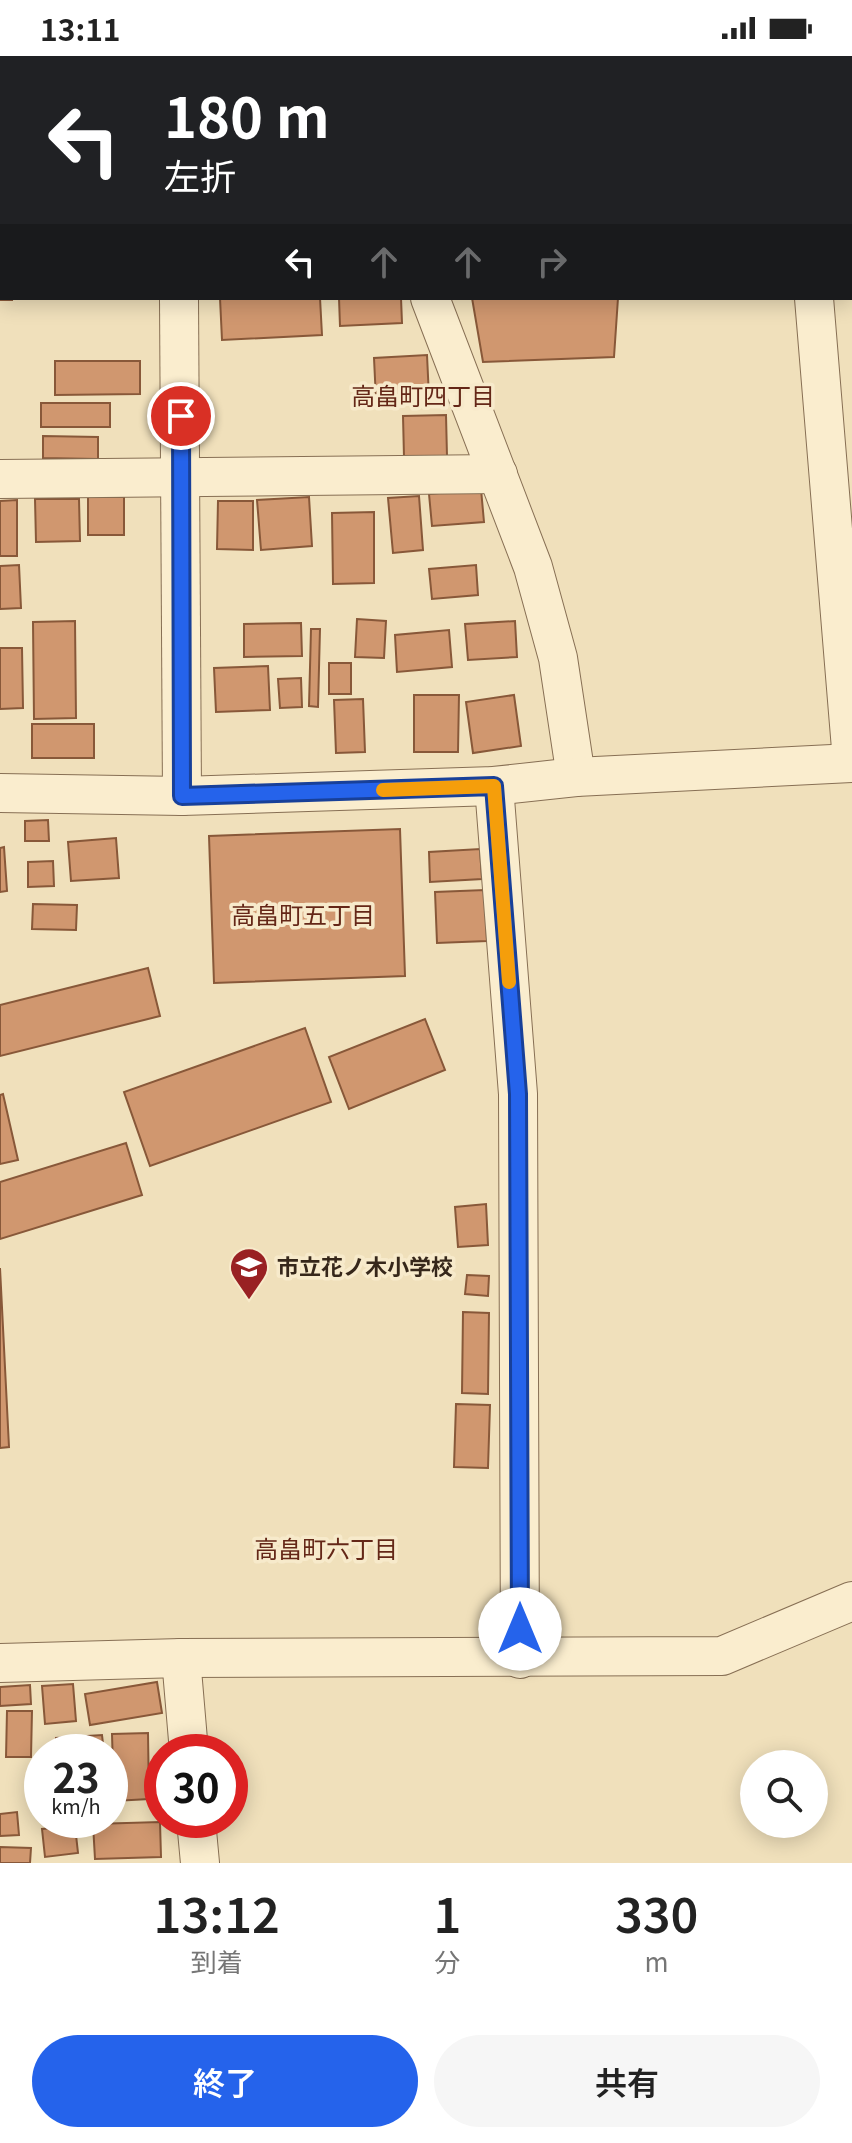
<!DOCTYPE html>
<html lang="ja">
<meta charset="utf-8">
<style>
:root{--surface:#fff;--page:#f6f6f6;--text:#222;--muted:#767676;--accent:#2563eb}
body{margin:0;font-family:Georgia,"Noto Sans JP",serif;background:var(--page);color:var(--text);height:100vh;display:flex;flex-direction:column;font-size:30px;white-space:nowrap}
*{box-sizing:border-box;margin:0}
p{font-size:26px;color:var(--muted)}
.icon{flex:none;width:44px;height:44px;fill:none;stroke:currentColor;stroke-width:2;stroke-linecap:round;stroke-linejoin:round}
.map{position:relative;height:1807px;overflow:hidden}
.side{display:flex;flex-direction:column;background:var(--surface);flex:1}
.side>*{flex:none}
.banner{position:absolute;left:0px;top:0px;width:852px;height:244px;box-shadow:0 4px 20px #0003;background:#202124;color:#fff;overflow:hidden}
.buttons{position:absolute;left:740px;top:1694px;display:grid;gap:16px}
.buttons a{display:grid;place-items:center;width:88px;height:88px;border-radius:50%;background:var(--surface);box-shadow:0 4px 20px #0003;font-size:40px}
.speed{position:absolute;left:24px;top:1678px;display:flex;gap:16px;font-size:40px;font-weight:700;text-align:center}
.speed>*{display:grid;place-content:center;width:104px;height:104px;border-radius:50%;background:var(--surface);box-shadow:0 4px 20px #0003;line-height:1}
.speed small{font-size:20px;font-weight:400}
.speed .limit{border:12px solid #d22;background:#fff;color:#111}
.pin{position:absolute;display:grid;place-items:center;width:68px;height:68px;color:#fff;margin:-34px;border:4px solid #fff;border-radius:50%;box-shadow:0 2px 8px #0007}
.me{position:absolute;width:88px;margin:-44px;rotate:0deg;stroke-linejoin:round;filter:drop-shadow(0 0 6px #0008)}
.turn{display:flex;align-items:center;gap:28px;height:168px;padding:0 32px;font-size:36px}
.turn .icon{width:104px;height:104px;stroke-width:2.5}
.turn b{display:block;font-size:56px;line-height:68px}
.lanes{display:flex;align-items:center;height:76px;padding:0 32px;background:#0003;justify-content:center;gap:40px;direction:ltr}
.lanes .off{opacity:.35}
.eta{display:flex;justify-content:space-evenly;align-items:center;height:136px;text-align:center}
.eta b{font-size:48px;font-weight:600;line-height:56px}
.button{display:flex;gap:16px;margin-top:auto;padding:16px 32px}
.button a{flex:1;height:92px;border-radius:48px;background:var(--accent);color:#fff;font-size:32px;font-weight:600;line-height:92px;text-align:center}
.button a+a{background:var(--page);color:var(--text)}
.status{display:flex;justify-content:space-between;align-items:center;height:56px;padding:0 40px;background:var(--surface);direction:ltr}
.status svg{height:22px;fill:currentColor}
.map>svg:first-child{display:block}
</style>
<div class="status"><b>13:11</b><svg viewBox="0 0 49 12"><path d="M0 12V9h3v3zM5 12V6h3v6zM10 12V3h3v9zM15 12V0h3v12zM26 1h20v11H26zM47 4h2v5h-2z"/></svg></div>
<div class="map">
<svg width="852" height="1807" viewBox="0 0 852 1807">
<rect width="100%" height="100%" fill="#f0e0bb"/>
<g fill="#d0976f" stroke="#885839" stroke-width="2">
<polygon points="0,179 2,242 13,244 0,244"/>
<polygon points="220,242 320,242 322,279 222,284"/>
<polygon points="339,242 401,242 402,267 340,270"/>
<polygon points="472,242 618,242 614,301 483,306"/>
<polygon points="427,299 429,341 376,344 374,302"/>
<polygon points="55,305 140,305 140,338 55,339"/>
<rect x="41" y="347" width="69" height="24"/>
<polygon points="446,359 447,400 404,401 403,360"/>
<polygon points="43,380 98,381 98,403 43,402"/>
<polygon points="481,433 484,466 432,470 429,438"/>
<polygon points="419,440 423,494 393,497 388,442"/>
<rect x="88" y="441" width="36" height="38"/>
<polygon points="309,441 312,490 261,494 257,444"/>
<polygon points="35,443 79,443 80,485 36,486"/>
<polygon points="17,444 17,500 0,500 0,445"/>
<polygon points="218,445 253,445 253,494 217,493"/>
<polygon points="374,456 374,527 333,528 332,457"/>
<polygon points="19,509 21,552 0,553 0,510"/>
<polygon points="476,509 478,539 432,543 429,513"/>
<polygon points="357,563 386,565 384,602 355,601"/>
<polygon points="75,565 76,662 34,663 33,566"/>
<polygon points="515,565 517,601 468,604 465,568"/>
<polygon points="301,567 302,600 244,601 244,568"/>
<polygon points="311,573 320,573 318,651 309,650"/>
<polygon points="449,574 452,611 397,616 395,579"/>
<polygon points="0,592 22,592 23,652 0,653"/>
<rect x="329" y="607" width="22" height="31"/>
<polygon points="268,610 270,654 216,656 214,612"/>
<polygon points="301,622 302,651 280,652 278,623"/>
<polygon points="414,639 459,639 458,696 414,696"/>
<polygon points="514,639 521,690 473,697 466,646"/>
<polygon points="363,643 365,696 336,697 334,644"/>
<rect x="32" y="668" width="62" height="34"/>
<polygon points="48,764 49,785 25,785 25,765"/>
<polygon points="400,773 405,920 214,927 209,780"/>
<polygon points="116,782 119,822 71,825 68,786"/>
<polygon points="4,791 7,835 0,836 0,792"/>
<polygon points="480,793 482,823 430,826 429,796"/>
<polygon points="53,805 54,830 28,831 28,806"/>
<polygon points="485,834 487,885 437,887 435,836"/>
<polygon points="33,848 77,849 76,874 32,873"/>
<polygon points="148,912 160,960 0,1000 0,949"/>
<polygon points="425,963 445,1014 349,1053 329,1001"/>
<polygon points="305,972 331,1046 150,1110 124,1036"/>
<polygon points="3,1038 18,1104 0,1108 0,1039"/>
<polygon points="126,1087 142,1139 0,1183 0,1126"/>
<polygon points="486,1148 488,1189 458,1191 455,1151"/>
<polygon points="0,1212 9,1391 0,1392"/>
<polygon points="467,1219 489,1220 488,1240 465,1238"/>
<polygon points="463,1256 489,1257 488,1338 462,1337"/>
<polygon points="456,1348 490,1349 488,1412 454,1411"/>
<polygon points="157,1626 162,1657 90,1669 85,1638"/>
<polygon points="73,1628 76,1665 45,1668 42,1630"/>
<polygon points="30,1629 31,1648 0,1650 0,1631"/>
<polygon points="7,1655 32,1655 31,1701 6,1701"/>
<polygon points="148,1677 149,1743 114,1745 112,1678"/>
<polygon points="102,1679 104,1696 57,1696 56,1682"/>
<polygon points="17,1756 19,1779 0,1780 0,1758"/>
<polygon points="160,1766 161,1801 95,1803 93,1768"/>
<polygon points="75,1770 78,1797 45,1801 42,1773"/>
<polygon points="0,1791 31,1792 30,1807 0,1807"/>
</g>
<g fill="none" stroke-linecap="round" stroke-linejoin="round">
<defs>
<g id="minor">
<polyline points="136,0 136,2"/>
<polyline points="197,0 200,2"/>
<polyline points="75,2 76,0"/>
<polyline points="495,2 555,0"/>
<polyline points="798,2 798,0"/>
<polyline points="850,26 852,26"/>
<polyline points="0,40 2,40"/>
<polyline points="0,82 2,81"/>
<polyline points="179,242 182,740"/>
<polyline points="430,242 533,511 558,602 576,721"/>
<polyline points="814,242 852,705"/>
<polyline points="0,423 498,418"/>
<polyline points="494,730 518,1038 520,1603"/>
<polyline points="0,737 182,740 494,730 576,721 852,707"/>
<polyline points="181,1602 189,1696"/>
<polyline points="0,1607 181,1602 722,1600 852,1545"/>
<polyline points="196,1764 200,1807"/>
</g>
</defs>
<use href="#minor" stroke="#876f54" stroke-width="40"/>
<use href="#minor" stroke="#faedce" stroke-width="38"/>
</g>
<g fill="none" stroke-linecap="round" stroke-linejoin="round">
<defs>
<polyline id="route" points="181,360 182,740 494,730 518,1038 520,1573"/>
</defs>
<use href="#route" stroke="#184099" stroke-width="20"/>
<use href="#route" stroke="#2563eb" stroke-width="14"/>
<polyline stroke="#f59e0b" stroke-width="14" points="383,734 494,730 509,926"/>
</g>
<defs>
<symbol id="school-pin" viewBox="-11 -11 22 30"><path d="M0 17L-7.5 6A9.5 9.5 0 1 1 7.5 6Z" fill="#992123" stroke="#f7eacb"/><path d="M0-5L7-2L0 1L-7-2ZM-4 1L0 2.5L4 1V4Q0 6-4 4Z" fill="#fff"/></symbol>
</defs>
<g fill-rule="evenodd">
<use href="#school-pin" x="227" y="1189" width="44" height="60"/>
</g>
<g text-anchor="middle" stroke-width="7" stroke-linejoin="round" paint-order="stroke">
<g font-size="22" font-weight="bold" fill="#36271a" stroke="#f7eacb" text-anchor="start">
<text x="277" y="1219">市立花ノ木小学校</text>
</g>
<g font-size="24" fill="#642717" stroke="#f7eacb">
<text x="423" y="349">高畠町四丁目</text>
<text x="303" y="868">高畠町五丁目</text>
<text x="326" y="1502">高畠町六丁目</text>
</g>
</g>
</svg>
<div class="buttons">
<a><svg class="icon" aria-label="search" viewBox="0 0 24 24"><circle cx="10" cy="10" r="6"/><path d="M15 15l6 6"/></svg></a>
</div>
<div class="speed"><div>23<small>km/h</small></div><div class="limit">30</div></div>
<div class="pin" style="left:181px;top:360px;background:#d93025"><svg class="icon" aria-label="arrive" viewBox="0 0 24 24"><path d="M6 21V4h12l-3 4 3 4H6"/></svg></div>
<svg class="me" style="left:520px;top:1573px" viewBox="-20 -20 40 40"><circle r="19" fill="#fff"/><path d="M0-13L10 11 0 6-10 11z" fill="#2563eb"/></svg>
<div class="banner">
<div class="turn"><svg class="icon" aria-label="left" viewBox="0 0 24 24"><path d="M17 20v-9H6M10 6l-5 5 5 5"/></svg><div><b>180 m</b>左折</div></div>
<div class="lanes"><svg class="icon" aria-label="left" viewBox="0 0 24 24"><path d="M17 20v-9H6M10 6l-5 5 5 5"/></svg><svg class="icon off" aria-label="ahead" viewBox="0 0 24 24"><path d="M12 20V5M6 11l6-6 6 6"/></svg><svg class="icon off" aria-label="ahead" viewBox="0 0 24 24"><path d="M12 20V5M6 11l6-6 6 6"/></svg><svg class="icon off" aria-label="right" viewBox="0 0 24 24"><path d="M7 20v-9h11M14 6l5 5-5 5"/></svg></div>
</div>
</div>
<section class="side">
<div class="eta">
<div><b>13:12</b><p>到着</p></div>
<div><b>1</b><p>分</p></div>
<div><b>330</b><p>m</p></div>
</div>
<div class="button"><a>終了</a><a>共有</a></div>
</section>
